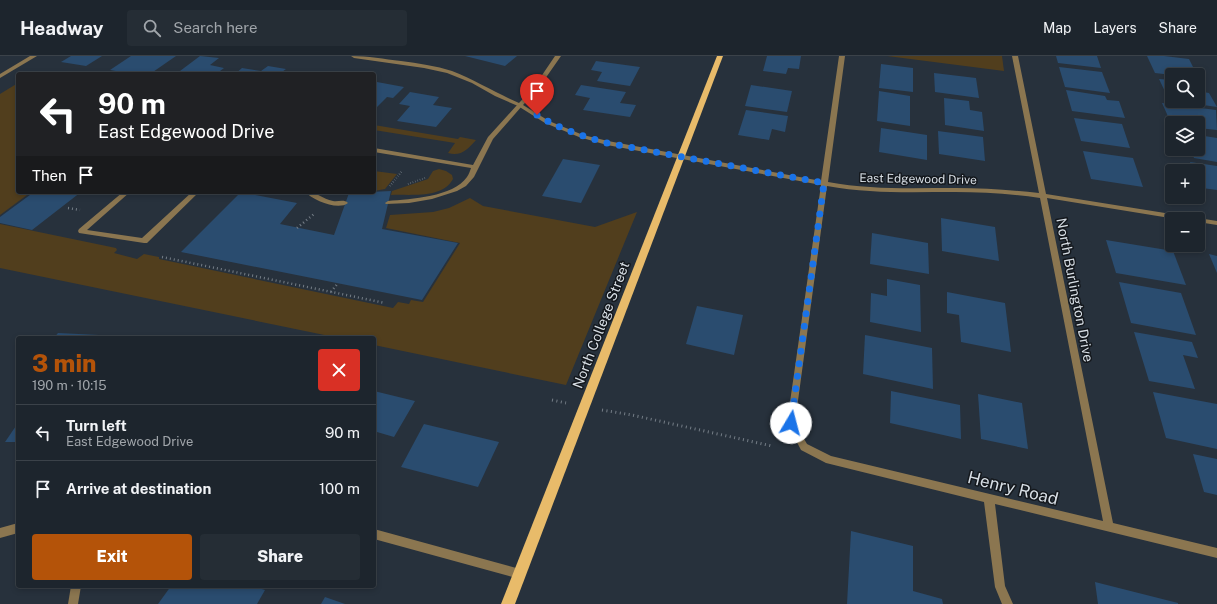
<!DOCTYPE html>
<meta charset="utf-8">
<style>
:root{--surface:#1d252d;--page:#252d35;--text:#f1f3f6;--muted:#a0a5aa;--line:#3b4249;--accent:#b45309}
body{margin:0;font-family:"Public Sans",sans-serif;background:var(--page);color:var(--text);height:100vh;display:flex;flex-direction:column;font-size:15px;white-space:nowrap}
*{box-sizing:border-box;margin:0}
p{font-size:13px;color:var(--muted)}
.icon{flex:none;width:22px;height:22px;fill:none;stroke:currentColor;stroke-width:2;stroke-linecap:round;stroke-linejoin:round}
.map{position:relative;flex:1;overflow:hidden}
.drawer{position:absolute;left:16px;top:280px;width:360px;height:252px;display:flex;flex-direction:column;background:var(--surface);border-radius:4px;box-shadow:0 2px 6px #0003,0 0 0 1px var(--line)}
.drawer>*{flex:none}
.top-card{position:absolute;left:16px;top:16px;width:360px;height:122px;border-radius:4px;box-shadow:0 2px 6px #0003,0 0 0 1px var(--line);background:#202124;color:#fff;overflow:hidden}
.buttons{position:absolute;left:1165px;top:12px;display:grid;gap:8px}
.buttons a{display:grid;place-items:center;width:40px;height:40px;border-radius:4px;background:var(--surface);box-shadow:0 2px 6px #0003,0 0 0 1px var(--line);font-size:20px}
.pin{position:absolute;display:grid;place-items:center;width:34px;height:34px;color:#fff;margin:-41px -17px;border-radius:50% 50% 50% 0;rotate:-45deg;box-shadow:0 0 4px #0007}
.pin .icon{rotate:45deg}
.me{position:absolute;width:44px;margin:-22px;rotate:8deg;stroke-linejoin:round;filter:drop-shadow(0 0 3px #0008)}
.turn{display:flex;align-items:center;gap:14px;height:84px;padding:0 16px;font-size:18px}
.turn .icon{width:52px;height:52px;stroke-width:2.5}
.turn b{display:block;font-size:28px;line-height:34px}
.then{display:flex;align-items:center;height:38px;padding:0 16px;background:#0003;gap:8px;font-size:15px}
.round{display:grid;place-items:center;flex:none;width:42px;height:42px;border-radius:4px;background:var(--page)}
.overview{display:flex;align-items:center;justify-content:space-between;height:68px;padding:0 16px}
h1{font-size:24px;font-weight:800;line-height:30px;color:var(--accent)}
.button{display:flex;gap:8px;margin-top:auto;padding:8px 16px}
.button a{flex:1;height:46px;border-radius:4px;background:var(--accent);color:#fff;font-size:16px;font-weight:800;line-height:46px;text-align:center}
.button a+a{background:var(--page);color:var(--text)}
ul{padding:0;list-style:none}
li{display:flex;align-items:center;gap:12px;height:56px;padding:0 16px;border-top:1px solid var(--line)}
li div{flex:1}
li b{display:block;font-size:15px}
li em{font-style:normal}
header{display:flex;align-items:center;gap:24px;box-sizing:border-box;height:56px;padding:0 20px;background:var(--surface);border-bottom:1px solid var(--line)}
header strong{font-size:19px}
nav{display:flex;gap:22px;margin-inline-start:auto;font-size:14px}
.search{width:280px;height:36px;background:var(--page);display:flex;align-items:center;gap:10px;box-sizing:border-box;padding:0 14px;border-radius:4px;color:var(--muted);font-size:15px}
.map>svg:first-child{display:block}
</style>
<header>
<strong>Headway</strong>
<div class="search"><svg class="icon" aria-label="search" viewBox="0 0 24 24"><circle cx="10" cy="10" r="6"/><path d="M15 15l6 6"/></svg>Search here</div>
<nav><a>Map</a><a>Layers</a><a>Share</a></nav>
</header>
<div class="map">
<svg width="1217" height="548" viewBox="0 0 1217 548">
<rect width="100%" height="100%" fill="#27313c"/>
<g fill="#513e1d">
<polygon points="887,0 1002,0 1004,15"/>
<polygon points="18,27 18,136 31,136 0,159 0,38"/>
<path d="M374,69l84,14 2,-2 16,3c-8,9 -15,17 -28,13l7,-10 -81,-13z"/>
<path d="M439,113l7,2 6,4 1,4c-11,20 -42,15 -62,16l1,-4 36,-12 5,-8z"/>
<polygon points="374,115 397,118 385,133 374,135"/>
<polygon points="470,142 483,150 595,171 637,156 566,329 374,289 374,282 339,282 0,212 0,168 116,192 117,194 114,197 137,203 144,198 159,201 159,203 393,252 398,246 409,248 411,244 423,246 460,187 386,172 390,159 433,156 449,152"/>
</g>
<g fill="#2a4c6f">
<polygon points="71,0 102,0 86,10 61,6"/>
<polygon points="131,0 176,0 150,18 133,18 110,14"/>
<polygon points="200,0 219,2 210,9 224,12 216,18 176,18"/>
<polygon points="465,0 517,0 505,10"/>
<polygon points="767,0 801,0 799,13 788,12 786,18 763,15"/>
<polygon points="1056,0 1097,0 1101,12 1058,7"/>
<polygon points="1147,0 1164,0 1189,3 1197,19 1172,19 1155,17"/>
<polygon points="596,5 640,11 630,30 597,25 602,16 591,14"/>
<polygon points="881,8 913,12 913,36 879,32"/>
<polygon points="268,10 286,13 279,18 235,18 242,12 261,15"/>
<polygon points="1059,11 1102,16 1110,37 1065,31"/>
<polygon points="934,17 976,22 979,42 935,36"/>
<polygon points="1159,23 1172,24 1172,45 1169,44"/>
<polygon points="377,26 404,31 393,42 387,41 374,54 374,29"/>
<polygon points="581,29 626,36 620,47 636,49 630,61 583,54 590,42 575,39"/>
<polygon points="751,29 792,35 787,56 745,50"/>
<polygon points="1066,34 1105,40 1107,44 1119,45 1125,62 1072,55"/>
<polygon points="879,35 910,40 910,70 877,65"/>
<polygon points="1198,35 1209,37 1217,51 1182,46 1198,45"/>
<polygon points="410,36 439,41 433,49 452,52 436,71 397,65 410,50 399,48"/>
<polygon points="944,42 969,45 970,54 982,56 984,75 945,69"/>
<polygon points="1162,47 1216,54 1217,74 1198,72 1198,67 1171,67"/>
<polygon points="746,54 788,60 785,76 772,73 769,84 738,79"/>
<polygon points="1074,62 1122,68 1130,92 1081,85"/>
<polygon points="881,72 927,79 927,104 879,96"/>
<polygon points="938,75 983,81 985,105 939,98"/>
<polygon points="1198,79 1217,82 1217,106 1194,102 1190,93 1198,93"/>
<polygon points="1083,95 1133,102 1143,131 1091,123"/>
<polygon points="563,103 600,109 581,147 542,140"/>
<polygon points="1190,106 1217,110 1217,134 1202,132 1198,124 1198,115 1194,115"/>
<polygon points="391,135 382,173 458,187 422,244 181,196 238,139 250,138 297,147 280,168 334,179 349,137"/>
<polygon points="34,136 81,136 32,174 0,167 0,161"/>
<polygon points="941,162 995,171 999,205 942,195"/>
<polygon points="872,177 928,187 929,218 870,208"/>
<polygon points="1106,184 1173,195 1186,229 1116,217"/>
<polygon points="1209,198 1217,200 1217,217"/>
<polygon points="887,223 920,229 921,276 870,266 871,237 887,240"/>
<polygon points="1119,226 1181,237 1196,279 1131,267"/>
<polygon points="947,236 1005,247 1011,296 961,286 959,259 947,257"/>
<polygon points="697,250 743,259 734,299 686,288"/>
<polygon points="1134,276 1192,286 1198,302 1183,299 1195,333 1149,325"/>
<polygon points="58,277 99,279 97,282 54,282"/>
<polygon points="865,279 932,292 933,333 863,318"/>
<polygon points="374,335 415,345 394,381 377,376 374,381"/>
<polygon points="891,335 960,349 961,383 890,367"/>
<polygon points="1153,336 1217,348 1217,393 1166,382"/>
<polygon points="978,338 1022,347 1028,393 981,383"/>
<polygon points="18,367 18,386 5,386"/>
<polygon points="424,368 499,386 478,431 401,411"/>
<polygon points="1193,398 1217,403 1217,439 1204,436"/>
<polygon points="851,475 913,490 913,535 942,543 943,548 847,548"/>
<polygon points="1095,526 1178,547 1178,548 1098,548"/>
<polygon points="171,530 251,530 265,534 257,548 158,548"/>
<polygon points="325,541 345,548 321,548"/>
</g>
<g fill="none" stroke-linecap="round" stroke-linejoin="round">
<g stroke="#757e87" stroke-width="2" stroke-dasharray="0.5 2" stroke-linecap="butt">
<polyline points="408,128 425,122"/>
<polyline points="390,130 402,115"/>
</g>
<g stroke="#757e87" stroke-width="2.5" stroke-dasharray="1 3" stroke-linecap="butt">
<polyline points="68,152 80,154"/>
<polyline points="297,172 314,158"/>
<polyline points="162,201 385,247"/>
<polyline points="331,236 338,227"/>
</g>
<g stroke="#757e87" stroke-width="3" stroke-dasharray="1 3.5" stroke-linecap="butt">
<polyline points="552,344 566,347"/>
<polyline points="602,354 632,359 772,390"/>
</g>
<g fill="#8b7650" fill-rule="evenodd">
<path d="M520,47l2,1v2l-29,33 -19,38 -8,9 -9,5 -25,8 -23,4 -23,1 -1,-1 3,-2c23,-2 65,-4 79,-24 2,-3 3,-6 4,-9l-97,-16v-4l99,17 15,-28 30,-33z"/>
<polygon points="123,136 130,136 87,174 142,182 192,136 199,136 147,187 144,187 79,177 78,175 79,173"/>
<path d="M305,136c13,0 17,7 28,9 5,1 11,-2 15,2 -10,8 -35,-3 -43,-11z"/>
</g>
<g fill="#8b7650" fill-rule="evenodd">
<polygon points="30,0 37,0 0,22 0,18"/>
<path d="M351,0c17,0 33,3 50,5 17,2 35,5 51,10 23,9 44,22 67,32l15,-16 21,-31h6l-23,33 -15,16 26,16 34,14 25,6 213,40 18,-125h6l-17,126c42,8 85,6 128,6 28,0 56,2 83,5l-27,-137h6l28,138 144,23 3,2h-17l-129,-21 66,325 104,25v10l-222,-54 10,82 8,18h-11l-7,-17 -11,-85 -158,-39 -25,-13 -14,-27 34,-238 -214,-40 -28,-8 -34,-14 -27,-17 -23,-10 -23,-13 -25,-10 -23,-5 -70,-10zM827,130c43,8 85,6 128,6 28,0 57,2 85,6l63,323 -272,-65 -24,-12 -12,-21z"/>
<polygon points="1198,162 1217,165 1217,169 1198,166 1198,163 1195,163"/>
<polygon points="18,467 18,477 0,482 0,472"/>
<polygon points="374,473 520,513 524,514 525,518 524,522 520,523 374,483"/>
<polygon points="71,530 81,530 78,548 68,548"/>
</g>
<polygon fill="#e8bb6a" fill-rule="evenodd" points="717,0 723,0 515,548 501,548"/>
</g>
<g fill="none" stroke-linecap="round" stroke-linejoin="round">
<path stroke="#1a73e8" stroke-width="7" stroke-dasharray="0 12.6" d="M537,59c22,14 46,21 70,28l217,40 -33,240"/>
</g>
<g text-anchor="middle" stroke-width="3" stroke-linejoin="round" paint-order="stroke">
<g font-size="12" fill="#d7dee5" stroke="#14181d">
<text transform="translate(918 123) rotate(1)" y="4">East Edgewood Drive</text>
</g>
<g font-size="14" fill="#d7dee5" stroke="#14181d">
<text transform="translate(1075 234) rotate(79)" y="5">North Burlington Drive</text>
<text transform="translate(601 269) rotate(-69)" y="5">North College Street</text>
</g>
<g font-size="17" fill="#d7dee5" stroke="#14181d">
<text transform="translate(1013 432) rotate(14)" y="6">Henry Road</text>
</g>
</g>
</svg>
<div class="buttons">
<a><svg class="icon" aria-label="search" viewBox="0 0 24 24"><circle cx="10" cy="10" r="6"/><path d="M15 15l6 6"/></svg></a>
<a><svg class="icon" aria-label="layers" viewBox="0 0 24 24"><path d="M12 4l9 5-9 5-9-5zM3 14l9 5 9-5"/></svg></a>
<a>+</a>
<a>−</a>
</div>
<div class="pin" style="left:537px;top:59px;background:#d93025"><svg class="icon" aria-label="arrive" viewBox="0 0 24 24"><path d="M6 21V4h12l-3 4 3 4H6"/></svg></div>
<svg class="me" style="left:791px;top:367px" viewBox="-20 -20 40 40"><circle r="19" fill="#fff"/><path d="M0-13L10 11 0 6-10 11z" fill="#1a73e8"/></svg>
<div class="top-card">
<div class="turn"><svg class="icon" aria-label="left" viewBox="0 0 24 24"><path d="M17 20v-9H6M10 6l-5 5 5 5"/></svg><div><b>90 m</b>East Edgewood Drive</div></div>
<div class="then">Then<svg class="icon" aria-label="arrive" viewBox="0 0 24 24"><path d="M6 21V4h12l-3 4 3 4H6"/></svg></div>
</div>
<section class="drawer">
<div class="overview"><div><h1>3 min</h1><p>190 m · 10:15</p></div><a class="round" style="background:#d93025;color:#fff"><svg class="icon" aria-label="close" viewBox="0 0 24 24"><path d="M6 6l12 12M18 6L6 18"/></svg></a></div>
<ul>
<li><svg class="icon" aria-label="left" viewBox="0 0 24 24"><path d="M17 20v-9H6M10 6l-5 5 5 5"/></svg><div><b>Turn left</b><p>East Edgewood Drive</p></div><em>90 m</em></li>
<li><svg class="icon" aria-label="arrive" viewBox="0 0 24 24"><path d="M6 21V4h12l-3 4 3 4H6"/></svg><div><b>Arrive at destination</b></div><em>100 m</em></li>
</ul>
<div class="button"><a>Exit</a><a>Share</a></div>
</section>
</div>
